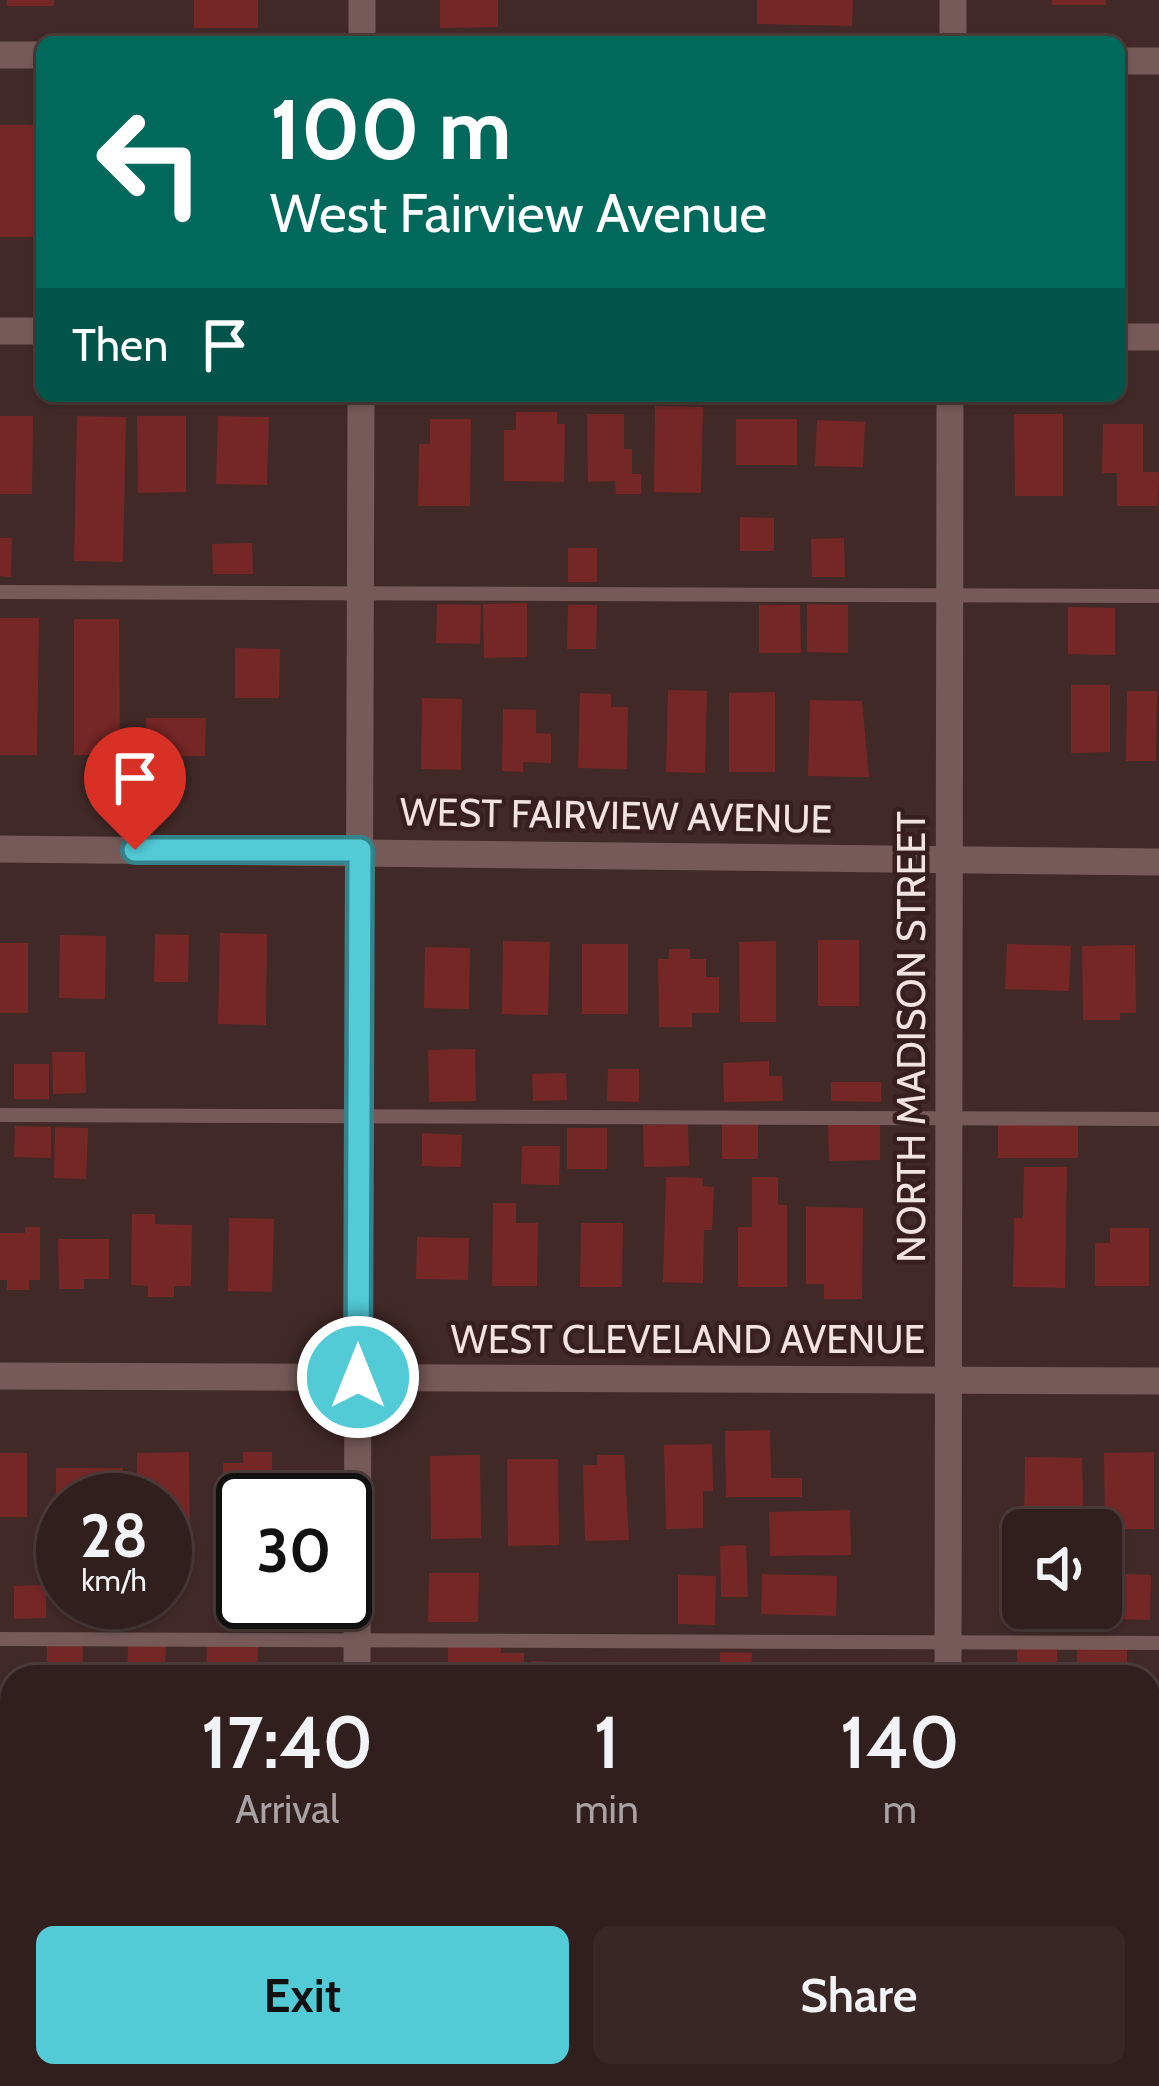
<!DOCTYPE html>
<style>
:root{--surface:#311f1d;--page:#392726;--text:#f1f3f6;--muted:#a8a2a4;--line:#4c3d3b;--accent:#52cbd7}
body{margin:0;font-family:Cabin,sans-serif;background:var(--page);color:var(--text);height:100vh;display:flex;flex-direction:column;font-size:45px;white-space:nowrap}
*{box-sizing:border-box;margin:0}
p{font-size:39px;color:var(--muted)}
.icon{flex:none;width:66px;height:66px;fill:none;stroke:currentColor;stroke-width:2;stroke-linecap:round;stroke-linejoin:round}
.map{position:relative;flex:1;overflow:hidden}
.side{position:absolute;left:0px;top:1665px;width:1161px;height:423px;display:flex;flex-direction:column;background:var(--surface);border-radius:36px 36px 0 0;box-shadow:0 3px 9px #0004,0 0 0 3px var(--line)}
.side>*{flex:none}
.hud{position:absolute;left:36px;top:36px;width:1089px;height:366px;border-radius:18px;box-shadow:0 3px 9px #0004,0 0 0 3px var(--line);background:#00695c;color:#fff;overflow:hidden}
.controls{position:absolute;left:1002px;top:1509px;display:grid;gap:24px}
.controls a{display:grid;place-items:center;width:120px;height:120px;border-radius:18px;background:var(--surface);box-shadow:0 3px 9px #0004,0 0 0 3px var(--line);font-size:60px}
.speed{position:absolute;left:36px;top:1473px;display:flex;gap:24px;font-size:60px;font-weight:700;text-align:center}
.speed>*{display:grid;place-content:center;width:156px;height:156px;border-radius:50%;background:var(--surface);box-shadow:0 3px 9px #0004,0 0 0 3px var(--line);line-height:1}
.speed small{font-size:30px;font-weight:400}
.speed .limit{border:6px solid #111;border-radius:18px;background:#fff;color:#111}
.pin{position:absolute;display:grid;place-items:center;width:102px;height:102px;color:#fff;margin:-123px -51px;border-radius:50% 50% 50% 0;rotate:-45deg;box-shadow:0 0 12px #0007}
.pin .icon{rotate:45deg}
.me{position:absolute;width:132px;margin:-66px;rotate:0deg;stroke-linejoin:round;filter:drop-shadow(0 0 9px #0008)}
.turn{display:flex;align-items:center;gap:42px;height:252px;padding:0 36px;font-size:54px}
.turn .icon{width:156px;height:156px;stroke-width:2.5}
.turn b{display:block;font-size:84px;line-height:102px}
.then{display:flex;align-items:center;height:114px;padding:0 36px;background:#0003;gap:24px;font-size:45px}
.eta{display:flex;justify-content:space-evenly;align-items:center;height:204px;text-align:center}
.eta b{font-size:72px;font-weight:600;line-height:84px}
.cta{display:flex;gap:24px;margin-top:auto;padding:24px 36px}
.cta a{flex:1;height:138px;border-radius:18px;background:var(--accent);color:#111;font-size:48px;font-weight:600;line-height:138px;text-align:center}
.cta a+a{background:var(--page);color:var(--text)}
.map>svg:first-child{display:block}
</style>
<div class="map">
<svg width="1159" height="2086" viewBox="0 0 1159 2086">
<rect width="100%" height="100%" fill="#412927"/>
<g fill="#752726">
<rect x="7" y="0" width="47" height="6"/>
<rect x="194" y="0" width="64" height="28"/>
<polygon points="440,0 498,0 498,27 440,28"/>
<polygon points="757,0 853,0 852,26 757,24"/>
<rect x="1052" y="0" width="54" height="5"/>
<rect x="0" y="125" width="42" height="112"/>
<polygon points="655,406 703,407 701,493 654,492"/>
<polygon points="516,412 557,412 557,424 565,424 564,482 504,481 504,430 516,430"/>
<polygon points="587,414 624,414 624,449 632,449 632,474 641,474 641,494 616,494 615,481 588,482"/>
<polygon points="1014,414 1063,414 1063,496 1015,496"/>
<polygon points="0,416 33,416 32,494 0,494"/>
<polygon points="77,416 126,417 123,562 74,561"/>
<polygon points="137,416 186,416 186,492 138,493"/>
<polygon points="218,416 269,417 267,485 216,484"/>
<polygon points="430,419 471,419 470,506 418,506 419,444 430,444"/>
<rect x="736" y="419" width="61" height="46"/>
<polygon points="817,420 865,422 863,467 815,466"/>
<polygon points="1103,424 1143,424 1143,472 1159,472 1158,506 1117,506 1117,473 1102,473"/>
<polygon points="740,517 774,518 774,551 740,551"/>
<polygon points="0,538 12,538 11,577 0,576"/>
<polygon points="844,538 845,577 812,577 811,539"/>
<polygon points="252,543 253,574 213,574 212,544"/>
<rect x="568" y="548" width="29" height="34"/>
<polygon points="527,603 527,657 484,658 483,604"/>
<polygon points="437,604 481,605 480,644 436,643"/>
<polygon points="807,604 848,605 848,653 807,652"/>
<polygon points="568,605 597,605 596,649 567,649"/>
<polygon points="759,605 800,605 801,653 759,653"/>
<polygon points="1068,607 1115,608 1115,655 1068,654"/>
<polygon points="0,618 39,618 37,755 0,755"/>
<polygon points="74,619 119,619 120,755 74,755"/>
<polygon points="235,648 280,649 279,698 235,698"/>
<polygon points="1071,685 1110,685 1110,752 1071,753"/>
<polygon points="668,690 707,691 705,773 666,772"/>
<polygon points="1127,691 1157,691 1156,761 1126,761"/>
<polygon points="775,692 775,772 729,772 729,693"/>
<polygon points="580,693 611,694 611,707 628,707 627,769 578,768"/>
<polygon points="422,698 462,699 461,770 421,769"/>
<polygon points="810,700 862,701 869,777 808,776"/>
<polygon points="503,709 536,710 536,733 551,734 551,763 523,762 523,772 502,771"/>
<polygon points="146,718 206,718 205,756 146,756"/>
<polygon points="220,933 267,934 266,1025 218,1024"/>
<polygon points="155,934 189,935 188,982 154,982"/>
<polygon points="60,935 106,936 105,999 59,998"/>
<rect x="818" y="940" width="41" height="66"/>
<polygon points="503,941 550,942 548,1015 502,1014"/>
<polygon points="776,941 776,1022 740,1022 739,942"/>
<rect x="0" y="943" width="28" height="70"/>
<rect x="582" y="944" width="46" height="70"/>
<polygon points="1007,944 1071,946 1069,991 1005,989"/>
<polygon points="1135,945 1136,1013 1120,1013 1120,1020 1083,1020 1082,946"/>
<polygon points="425,947 470,948 469,1009 424,1008"/>
<polygon points="669,949 690,949 690,959 706,959 706,977 719,977 719,1013 692,1013 692,1027 659,1027 658,959 669,959"/>
<polygon points="475,1049 476,1101 429,1102 428,1050"/>
<polygon points="52,1052 85,1052 86,1093 53,1094"/>
<polygon points="769,1061 769,1076 782,1076 783,1101 724,1102 723,1063"/>
<rect x="14" y="1064" width="35" height="35"/>
<polygon points="608,1069 639,1069 639,1102 607,1101"/>
<polygon points="566,1073 567,1100 533,1101 532,1074"/>
<polygon points="831,1082 881,1082 881,1102 831,1101"/>
<polygon points="758,1122 758,1159 722,1159 722,1123"/>
<polygon points="880,1122 880,1160 829,1161 828,1124"/>
<polygon points="688,1124 689,1166 644,1167 643,1125"/>
<polygon points="998,1125 1078,1126 1078,1158 998,1158"/>
<polygon points="15,1126 51,1127 51,1158 14,1157"/>
<polygon points="55,1127 88,1128 86,1179 54,1178"/>
<rect x="567" y="1128" width="40" height="41"/>
<polygon points="422,1133 462,1135 461,1167 422,1166"/>
<polygon points="522,1146 560,1146 559,1185 521,1184"/>
<polygon points="1024,1167 1067,1167 1065,1288 1013,1287 1014,1218 1023,1218"/>
<polygon points="666,1177 703,1178 702,1186 714,1187 712,1230 704,1230 703,1283 663,1282"/>
<polygon points="752,1177 778,1177 778,1205 787,1205 787,1287 738,1287 738,1227 752,1227"/>
<polygon points="493,1203 516,1203 516,1223 538,1223 537,1286 492,1286"/>
<polygon points="806,1207 863,1208 862,1299 824,1299 824,1284 806,1284"/>
<polygon points="132,1214 155,1214 155,1224 192,1225 191,1286 174,1286 174,1297 148,1297 148,1286 131,1285"/>
<polygon points="229,1218 274,1219 272,1292 228,1291"/>
<polygon points="581,1223 623,1223 622,1287 580,1287"/>
<polygon points="25,1227 40,1227 40,1280 29,1280 29,1290 7,1290 7,1280 0,1280 0,1233 25,1233"/>
<polygon points="1110,1228 1149,1228 1149,1286 1095,1286 1095,1243 1110,1243"/>
<polygon points="417,1237 469,1238 468,1280 416,1279"/>
<polygon points="58,1239 109,1239 109,1279 84,1279 84,1289 59,1289"/>
<polygon points="770,1430 771,1478 802,1478 802,1497 726,1497 725,1431"/>
<polygon points="712,1444 713,1491 703,1491 703,1528 666,1529 664,1445"/>
<polygon points="189,1452 190,1538 165,1538 165,1500 137,1500 137,1453"/>
<polygon points="243,1452 272,1452 272,1488 268,1488 268,1500 243,1500 243,1538 223,1539 223,1463 243,1463"/>
<polygon points="1154,1452 1154,1529 1105,1529 1104,1453"/>
<rect x="0" y="1453" width="27" height="64"/>
<polygon points="480,1455 481,1538 431,1539 430,1456"/>
<polygon points="597,1455 624,1455 629,1540 585,1541 583,1465 597,1465"/>
<polygon points="1025,1457 1082,1458 1084,1530 1024,1530"/>
<polygon points="507,1459 558,1459 559,1545 508,1546"/>
<polygon points="56,1468 123,1468 124,1500 63,1500 63,1513 56,1513"/>
<polygon points="850,1510 851,1555 770,1556 769,1512"/>
<polygon points="746,1545 748,1597 721,1597 720,1546"/>
<polygon points="165,1552 178,1552 179,1599 165,1599"/>
<polygon points="429,1573 479,1573 478,1622 428,1622"/>
<polygon points="1106,1573 1151,1575 1150,1620 1105,1619"/>
<polygon points="762,1574 837,1576 836,1616 761,1614"/>
<polygon points="678,1575 716,1576 715,1625 678,1624"/>
<polygon points="235,1581 243,1581 243,1602 280,1602 280,1622 234,1620"/>
<polygon points="46,1585 46,1618 14,1619 14,1586"/>
<polygon points="1038,1608 1076,1608 1075,1625 1038,1623"/>
<polygon points="207,1643 258,1645 257,1677 206,1677"/>
<polygon points="128,1645 166,1645 165,1674 127,1673"/>
<polygon points="47,1646 83,1646 82,1677 47,1677"/>
<polygon points="448,1646 501,1646 501,1653 524,1653 524,1675 448,1677"/>
<polygon points="1127,1648 1127,1677 1077,1677 1077,1649"/>
<rect x="1017" y="1649" width="40" height="28"/>
<polygon points="720,1652 752,1653 751,1677 686,1677 687,1663 720,1663"/>
<polygon points="531,1661 559,1662 559,1677 531,1677"/>
<rect x="0" y="1730" width="12" height="78"/>
<polygon points="0,1982 12,1982 12,2063 0,2064"/>
</g>
<g fill="none" stroke-linecap="round" stroke-linejoin="round">
<g stroke="#765a58" stroke-width="14">
<polyline points="0,592 1159,596"/>
<polyline points="0,1115 1159,1119"/>
<polyline points="0,1639 1159,1643"/>
</g>
<g stroke="#765a58" stroke-width="27">
<polyline points="362,42 362,0"/>
<polyline points="953,42 953,0"/>
<polyline points="0,55 42,55"/>
<polyline points="1119,61 1159,61"/>
<polyline points="0,331 42,331"/>
<polyline points="1119,337 1159,337"/>
<polyline points="0,849 1159,862"/>
<polyline points="0,1376 1159,1381"/>
<polyline points="357,1677 361,396"/>
<polyline points="948,1677 950,396"/>
<polyline points="0,1897 12,1897"/>
<polyline points="1149,1904 1159,1904"/>
<polyline points="352,2086 352,2076"/>
<polyline points="946,2086 946,2076"/>
</g>
</g>
<g fill="none" stroke-linecap="round" stroke-linejoin="round">
<defs>
<polyline id="route" points="135,850 360,850 358,1377"/>
</defs>
<use href="#route" stroke="#35848c" stroke-width="30"/>
<use href="#route" stroke="#52cbd7" stroke-width="21"/>
</g>
<g text-anchor="middle" stroke-width="9" stroke-linejoin="round" paint-order="stroke">
<g font-size="39" fill="#f2e2e0" stroke="#371f1d">
<text transform="translate(616 815) rotate(1)" y="14">WEST FAIRVIEW AVENUE</text>
<text transform="translate(911 1037) rotate(-90)" y="14">NORTH MADISON STREET</text>
<text x="688" y="1353">WEST CLEVELAND AVENUE</text>
</g>
</g>
</svg>
<div class="controls">
<a><svg class="icon" aria-label="sound" viewBox="0 0 24 24"><path d="M4 9h4l5-4v14l-5-4H4zM17 9q2 3 0 6"/></svg></a>
</div>
<div class="speed"><div>28<small>km/h</small></div><div class="limit">30</div></div>
<div class="pin" style="left:135px;top:850px;background:#d93025"><svg class="icon" aria-label="arrive" viewBox="0 0 24 24"><path d="M6 21V4h12l-3 4 3 4H6"/></svg></div>
<svg class="me" style="left:358px;top:1377px" viewBox="-20 -20 40 40"><circle r="17" fill="#52cbd7" stroke="#fff" stroke-width="3"/><path d="M0-11L8 9 0 5-8 9z" fill="#fff"/></svg>
<div class="hud">
<div class="turn"><svg class="icon" aria-label="left" viewBox="0 0 24 24"><path d="M17 20v-9H6M10 6l-5 5 5 5"/></svg><div><b>100 m</b>West Fairview Avenue</div></div>
<div class="then">Then<svg class="icon" aria-label="arrive" viewBox="0 0 24 24"><path d="M6 21V4h12l-3 4 3 4H6"/></svg></div>
</div>
<section class="side">
<div class="eta">
<div><b>17:40</b><p>Arrival</p></div>
<div><b>1</b><p>min</p></div>
<div><b>140</b><p>m</p></div>
</div>
<div class="cta"><a>Exit</a><a>Share</a></div>
</section>
</div>
